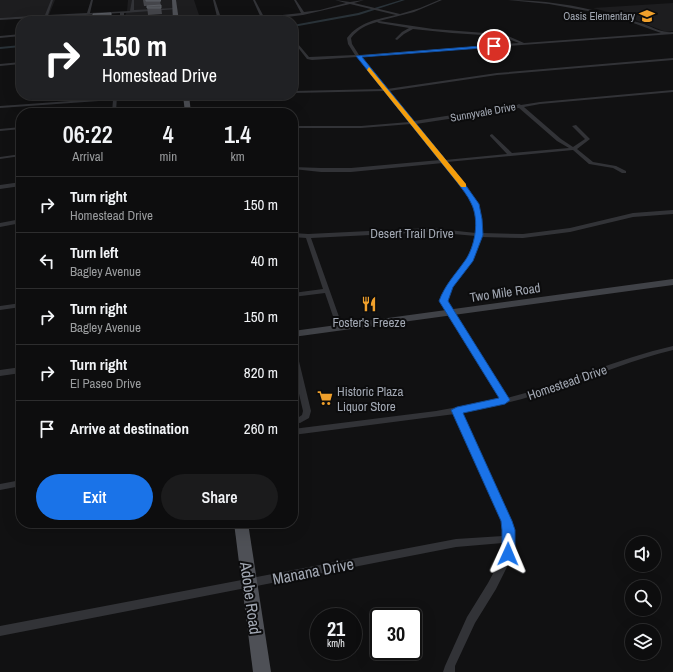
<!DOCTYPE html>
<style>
:root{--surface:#0d0d0e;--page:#1b1b1c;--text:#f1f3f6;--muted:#9a9c9e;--line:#2d2d2e;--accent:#1a73e8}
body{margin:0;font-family:"Archivo Narrow",sans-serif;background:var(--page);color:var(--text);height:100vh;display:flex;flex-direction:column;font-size:15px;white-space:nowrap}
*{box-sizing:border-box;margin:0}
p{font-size:13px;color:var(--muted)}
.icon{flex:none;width:22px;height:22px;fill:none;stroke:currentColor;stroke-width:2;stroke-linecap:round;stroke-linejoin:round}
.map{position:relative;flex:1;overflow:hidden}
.details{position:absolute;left:16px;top:108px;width:282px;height:420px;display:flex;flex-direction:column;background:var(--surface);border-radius:16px;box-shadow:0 4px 16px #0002,0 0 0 1px var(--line)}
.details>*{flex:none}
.banner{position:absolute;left:16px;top:16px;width:282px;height:84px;border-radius:16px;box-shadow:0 4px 16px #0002,0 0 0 1px var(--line);background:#202124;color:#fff;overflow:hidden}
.fabs{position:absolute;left:625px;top:536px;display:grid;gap:8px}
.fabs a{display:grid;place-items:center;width:36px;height:36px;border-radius:50%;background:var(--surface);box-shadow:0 4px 16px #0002,0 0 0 1px var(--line);font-size:20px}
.speed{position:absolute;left:310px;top:608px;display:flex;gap:8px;font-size:20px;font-weight:700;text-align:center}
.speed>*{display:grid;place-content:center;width:52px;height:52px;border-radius:50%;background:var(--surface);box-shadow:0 4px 16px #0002,0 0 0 1px var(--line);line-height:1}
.speed small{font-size:10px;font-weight:400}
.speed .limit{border:2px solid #111;border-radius:6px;background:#fff;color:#111}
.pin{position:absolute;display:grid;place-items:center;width:34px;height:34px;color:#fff;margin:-17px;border:2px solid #fff;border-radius:50%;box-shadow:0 1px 4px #0007}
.me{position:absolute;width:44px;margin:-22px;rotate:1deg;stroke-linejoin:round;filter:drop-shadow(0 0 3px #0008)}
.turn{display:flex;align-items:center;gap:14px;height:84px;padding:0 20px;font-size:18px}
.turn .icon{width:52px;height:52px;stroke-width:2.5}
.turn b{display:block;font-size:28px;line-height:34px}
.eta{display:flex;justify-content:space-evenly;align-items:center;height:68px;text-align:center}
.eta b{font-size:24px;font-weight:600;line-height:28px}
.primary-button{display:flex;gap:8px;margin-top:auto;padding:8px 20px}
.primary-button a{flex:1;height:46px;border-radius:24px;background:var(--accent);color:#fff;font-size:16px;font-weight:600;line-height:46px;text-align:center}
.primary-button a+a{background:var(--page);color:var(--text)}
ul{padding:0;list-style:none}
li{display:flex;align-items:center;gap:12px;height:56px;padding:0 20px;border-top:1px solid var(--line)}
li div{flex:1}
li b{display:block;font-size:15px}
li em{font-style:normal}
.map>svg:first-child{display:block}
</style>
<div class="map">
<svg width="673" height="672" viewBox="0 0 673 672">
<rect width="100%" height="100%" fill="#111112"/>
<g fill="#1d1d1f">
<polygon points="0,0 55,0 49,15 0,18"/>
<polygon points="128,0 194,0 200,18 146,20 146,17 124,18 127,11"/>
<polygon points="673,3 673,31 666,32 633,19 593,8"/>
</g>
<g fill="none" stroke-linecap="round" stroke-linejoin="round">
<g fill="#293238" fill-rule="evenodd">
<polygon points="401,0 405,0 359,15 293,27 293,25 358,13"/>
<polygon points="21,45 21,47 0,49 0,47"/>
</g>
<g fill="#323337" fill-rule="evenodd">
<polygon points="51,0 53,0 48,15 87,13 91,0 93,0 90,13 130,11 132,0 134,0 134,10 175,8 177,9 124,13 124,21 120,21 120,13 0,20 0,18 45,15"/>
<polygon points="213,0 215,0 222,21 218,21"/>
<path d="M253,0h2l9,17 37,-4 -7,-13h2l8,12 16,-2 26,-7 -11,-3 15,2 14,-2 -10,3 46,11 20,-6 19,-8h3l-28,12 -35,9 54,8 65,5 10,2 16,7 137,-10 -36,-13 -37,-9 -39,-7 -41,-4c34,0 67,5 100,14 12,3 24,7 36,10 10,4 18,9 29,8v2l-313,23 27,32 110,-16 176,-15v2l-176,15 -108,16 25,30 103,-16 2,-1 2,1 19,-3 133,-12v2l-133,12 -16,3 37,32 12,8 12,-8 -13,-13 4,-1 14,14 -13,10 16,13 23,4 10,5v2h-4l-9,-5 -24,-4 -16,-14 -126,12c9,11 27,31 31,44 3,9 4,18 4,27l41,1 47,-6 63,-15 40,-3v4l-40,3 -63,15 -47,6 -42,-1 -9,24 -20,26 -5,14 60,97c57,-14 109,-39 166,-52v4c-39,9 -75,25 -113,37 -32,11 -65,20 -98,25l50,109 2,18 -1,2v14l-17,34 -21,34 -20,43v6h-12l2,-6 22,-49 21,-34 15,-28v-12l-47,4 -456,89v-10l456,-87 47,-3 -1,-15 -47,-107 -162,21v-6l143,-18 65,-12 -60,-98 5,-14 20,-26 10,-25 -46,-4 -119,6 32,90 -3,2 -3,-2 -12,-35 -32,4v-4l30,-4 -17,-51 -13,-1v-4l15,1 122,-6 46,5c0,-10 0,-19 -4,-28 -5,-14 -20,-31 -29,-42l-92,9h-30l-28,-3v-2l28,1h30l89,-8 -29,-36 -50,4h-68v-2h68l48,-4 -24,-31 -92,2v-2l90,-2 -26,-32 -45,3 -5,-1 -14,-18v-3l16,19 46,-2 -7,-11 -1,-6c12,-16 31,-19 49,-23l-46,-11 -47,11 -40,5 -21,1 19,-3zM377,22l2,1 30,5 -7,4 -7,7 2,1 7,-6 9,-5 39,4 46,3 8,2 13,5 -160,12 -7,-11 -1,-6c7,-9 15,-13 26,-16zM519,108l38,33 12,7 -57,5 -20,-19 -2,1v1l17,18 -62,6 -29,-36z"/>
<polygon points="21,34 21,36 0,38 0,36"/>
<polygon points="21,62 21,64 0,66 0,64"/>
<polygon points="113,95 117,95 116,113 112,113 113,100 0,108 0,106 113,98"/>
<polygon points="185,95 204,95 202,96 186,97 184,96"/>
<polygon points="21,127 21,129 0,131 0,129"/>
<polygon points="21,154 21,156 0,159 0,157"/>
<polygon points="21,182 21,186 0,189 0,185"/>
<polygon points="21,219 21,223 0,227 0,223"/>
<polygon points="21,303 21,307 0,310 0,306"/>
<polygon points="293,351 297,353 311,411 309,418 300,423 293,422 293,416 299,417 302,415 303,411 293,368"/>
<polygon points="21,480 21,486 0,490 0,484"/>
</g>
<polygon fill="#323337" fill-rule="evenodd" points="21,367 21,373 0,376 0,370"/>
<polygon fill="#404247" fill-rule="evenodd" points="673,279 673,285 293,337 293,331"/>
<g fill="#4e5056" fill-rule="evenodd">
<polygon points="172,0 176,0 179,21 173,21"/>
<polygon points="183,95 189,95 191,113 185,113"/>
<polygon points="234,523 248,523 271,672 253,672"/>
</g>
</g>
<polygon fill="#44454a" points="143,0 160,0 162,14 148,15 147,6 144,6"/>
<polygon fill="#2b2c2f" points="111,13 111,20 93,21 93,20"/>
<g fill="#4e5055" stroke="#5b5e64">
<polygon points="146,0 160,0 161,1 146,1"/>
<polygon points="161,5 161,8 147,8 147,6"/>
<polygon points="111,13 111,18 93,20 93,14"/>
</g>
<path fill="#1a73e8" stroke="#114b97" d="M494,45l1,2 -133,10 100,123 17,24 3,15 1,16 -10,26 -20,26 -5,14 62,99 -5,4 -42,9 49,108 3,9v24l-2,4 -5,2 -4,-2 -2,-4v-24l-1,-9 -50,-111 6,-3 42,-9 -60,-97c6,-16 15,-25 25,-39 11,-14 16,-42 7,-59 -3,-7 -9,-14 -14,-21l-101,-126z"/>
<polygon fill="#f59e0b" points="369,67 466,184 466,187 461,187 367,70"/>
<defs>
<symbol id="school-bare" viewBox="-9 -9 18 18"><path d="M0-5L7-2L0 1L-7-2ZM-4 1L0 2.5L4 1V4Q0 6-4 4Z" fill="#f0a02b" stroke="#0c0c0d" stroke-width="2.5" paint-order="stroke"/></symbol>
<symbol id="restaurant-bare" viewBox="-9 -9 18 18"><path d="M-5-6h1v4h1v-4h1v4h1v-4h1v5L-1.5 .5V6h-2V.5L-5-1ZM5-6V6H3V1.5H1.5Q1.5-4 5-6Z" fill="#f0a02b" stroke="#0c0c0d" stroke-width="2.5" paint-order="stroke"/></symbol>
<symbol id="supermarket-bare" viewBox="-9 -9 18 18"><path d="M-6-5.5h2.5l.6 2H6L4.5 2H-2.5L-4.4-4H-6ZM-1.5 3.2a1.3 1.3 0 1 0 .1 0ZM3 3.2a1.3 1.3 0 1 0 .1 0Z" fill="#f0a02b" stroke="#0c0c0d" stroke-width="2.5" paint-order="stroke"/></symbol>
</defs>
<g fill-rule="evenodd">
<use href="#school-bare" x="636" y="5" width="22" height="22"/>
<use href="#restaurant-bare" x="358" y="293" width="22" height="22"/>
<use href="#supermarket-bare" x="314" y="387" width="22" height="22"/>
</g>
<g text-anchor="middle" stroke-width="4" stroke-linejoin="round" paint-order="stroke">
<g font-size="11" fill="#a2a8b3" stroke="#0c0c0d" text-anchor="end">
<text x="635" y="20">Oasis Elementary</text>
</g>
<g font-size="11" fill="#a2a8b3" stroke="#0c0c0d">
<text transform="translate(483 112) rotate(-10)" y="4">Sunnyvale Drive</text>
</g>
<g font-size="13" fill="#a2a8b3" stroke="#0c0c0d">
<text x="412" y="238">Desert Trail Drive</text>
<text transform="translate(505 292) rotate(-8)" y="5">Two Mile Road</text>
<text transform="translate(567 382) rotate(-19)" y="5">Homestead Drive</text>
</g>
<g font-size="13" fill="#a2a8b3" stroke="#0c0c0d">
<text x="369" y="327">Foster's Freeze</text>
<text x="337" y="396" text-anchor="start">Historic Plaza<tspan x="337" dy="15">Liquor Store</tspan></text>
</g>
<g font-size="16" fill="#a2a8b3" stroke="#0c0c0d">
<text transform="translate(313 571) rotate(-11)" y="6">Manana Drive</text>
<text transform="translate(251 598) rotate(82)" y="6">Adobe Road</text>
</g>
</g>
</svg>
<div class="fabs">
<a><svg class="icon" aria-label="sound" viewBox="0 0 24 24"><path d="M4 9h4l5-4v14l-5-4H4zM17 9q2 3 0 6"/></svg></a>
<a><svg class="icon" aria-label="search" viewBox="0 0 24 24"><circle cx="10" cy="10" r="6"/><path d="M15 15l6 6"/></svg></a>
<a><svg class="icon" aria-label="layers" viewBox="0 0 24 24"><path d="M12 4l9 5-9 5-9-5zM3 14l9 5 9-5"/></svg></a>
</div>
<div class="speed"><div>21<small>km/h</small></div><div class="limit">30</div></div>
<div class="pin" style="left:494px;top:46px;background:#d93025"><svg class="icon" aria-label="arrive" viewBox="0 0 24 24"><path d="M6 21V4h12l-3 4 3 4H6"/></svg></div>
<svg class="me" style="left:508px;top:554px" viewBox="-20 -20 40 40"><path d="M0-17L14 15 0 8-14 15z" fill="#1a73e8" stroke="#fff" stroke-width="4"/></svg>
<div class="banner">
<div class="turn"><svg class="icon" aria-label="right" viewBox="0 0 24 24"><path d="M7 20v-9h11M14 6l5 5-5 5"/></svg><div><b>150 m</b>Homestead Drive</div></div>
</div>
<section class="details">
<div class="eta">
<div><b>06:22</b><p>Arrival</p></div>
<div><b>4</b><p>min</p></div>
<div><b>1.4</b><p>km</p></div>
</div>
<ul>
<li><svg class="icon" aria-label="right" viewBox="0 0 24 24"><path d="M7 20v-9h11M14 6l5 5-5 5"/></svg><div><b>Turn right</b><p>Homestead Drive</p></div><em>150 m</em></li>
<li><svg class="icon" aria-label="left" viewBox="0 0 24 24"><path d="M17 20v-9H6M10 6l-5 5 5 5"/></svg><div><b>Turn left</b><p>Bagley Avenue</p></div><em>40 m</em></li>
<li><svg class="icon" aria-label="right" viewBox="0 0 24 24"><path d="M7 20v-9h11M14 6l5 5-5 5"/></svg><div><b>Turn right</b><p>Bagley Avenue</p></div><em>150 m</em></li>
<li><svg class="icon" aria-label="right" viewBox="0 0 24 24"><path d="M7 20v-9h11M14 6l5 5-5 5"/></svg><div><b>Turn right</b><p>El Paseo Drive</p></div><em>820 m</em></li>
<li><svg class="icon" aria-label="arrive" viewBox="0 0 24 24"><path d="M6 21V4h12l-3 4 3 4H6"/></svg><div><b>Arrive at destination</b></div><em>260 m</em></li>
</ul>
<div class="primary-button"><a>Exit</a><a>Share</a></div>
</section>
</div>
